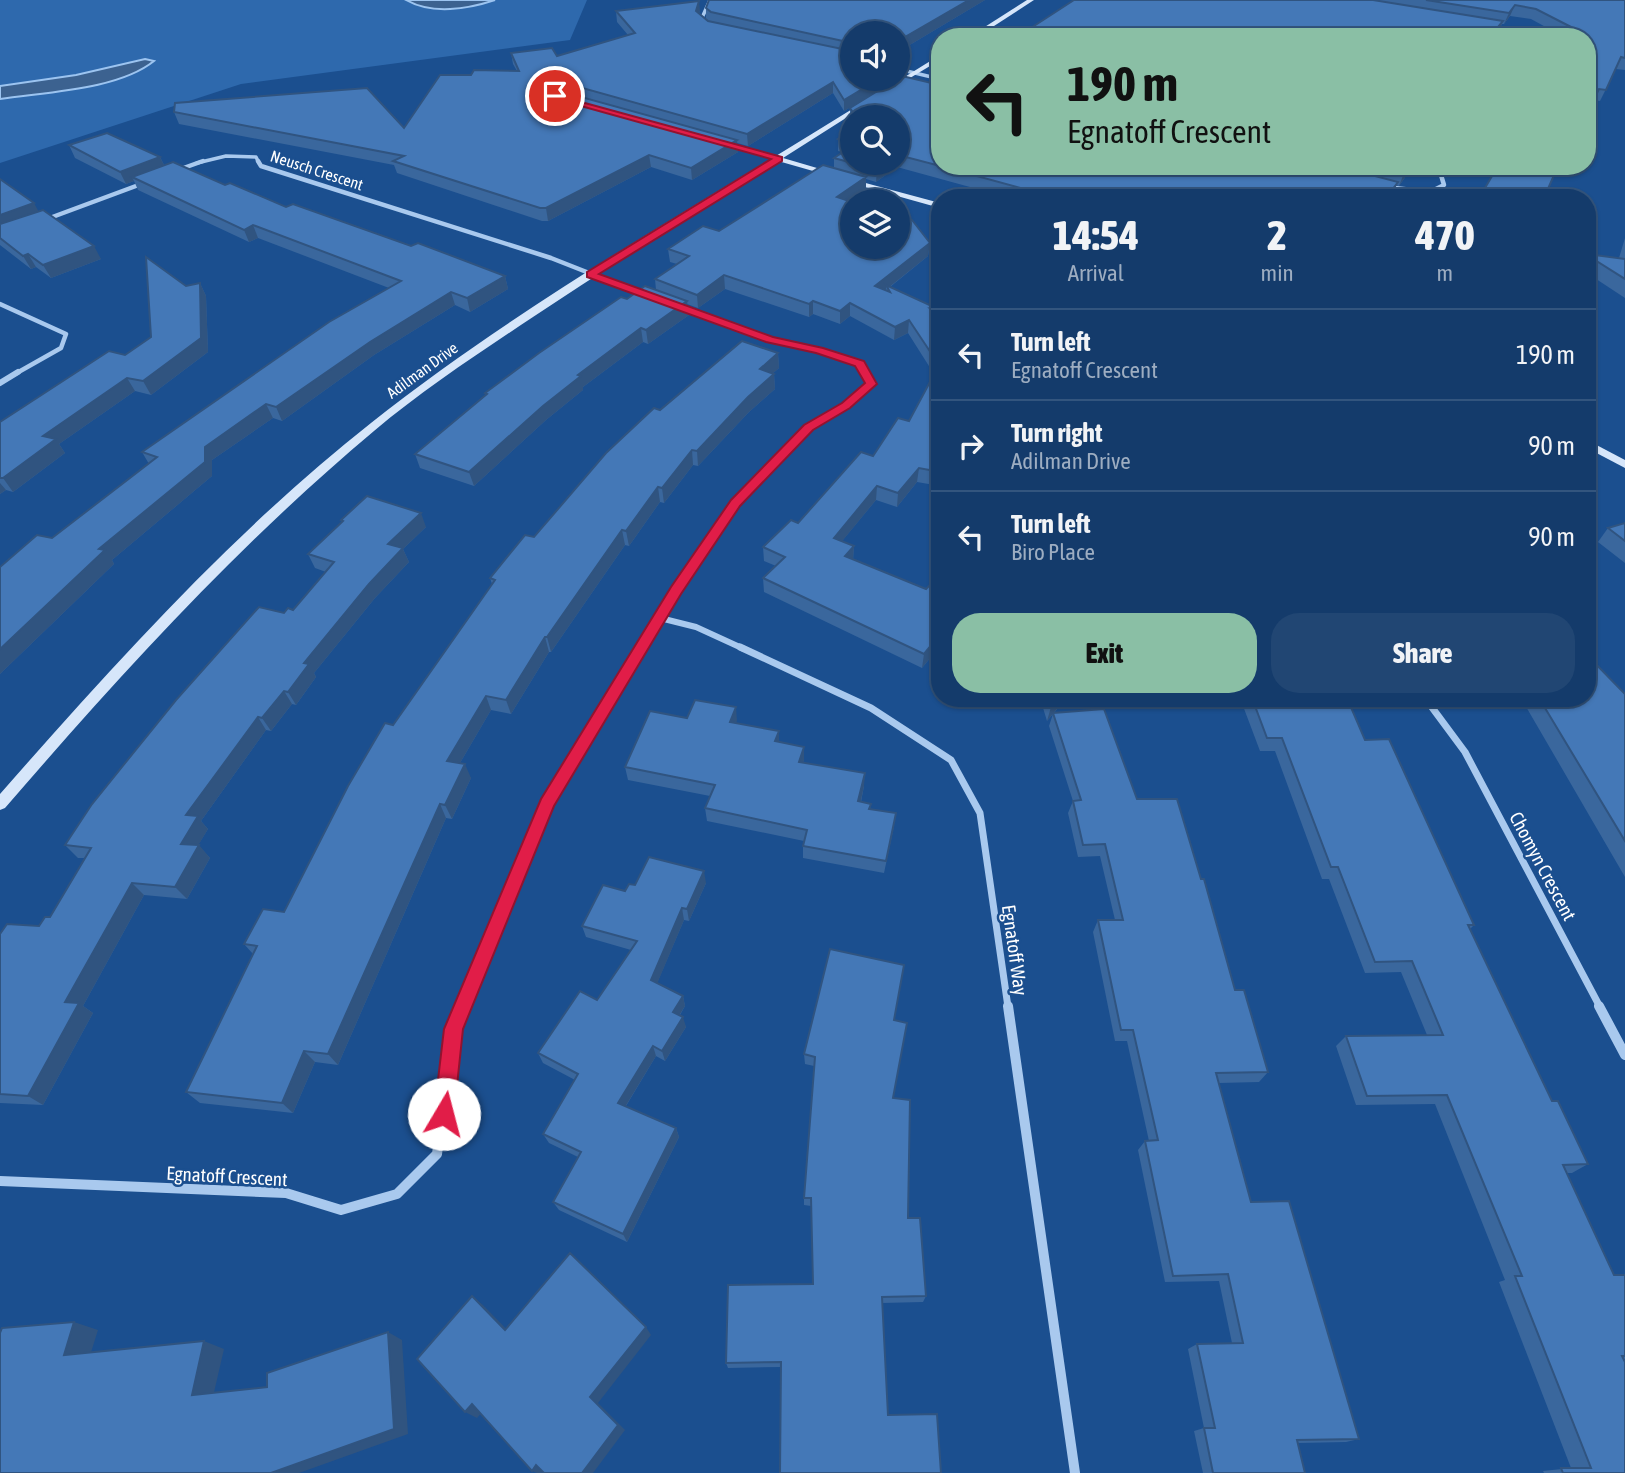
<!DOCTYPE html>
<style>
:root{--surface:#143b6b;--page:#214673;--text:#f1f3f6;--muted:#9dadc1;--line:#33557e;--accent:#8abfa5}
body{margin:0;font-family:"Asap Condensed",sans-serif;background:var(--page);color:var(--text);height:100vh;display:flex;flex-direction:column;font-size:26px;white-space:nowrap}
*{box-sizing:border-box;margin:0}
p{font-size:23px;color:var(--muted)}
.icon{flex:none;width:38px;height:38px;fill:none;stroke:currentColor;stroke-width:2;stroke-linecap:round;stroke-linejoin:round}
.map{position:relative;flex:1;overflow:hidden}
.panel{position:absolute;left:931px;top:189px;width:665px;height:518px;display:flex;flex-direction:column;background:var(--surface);border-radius:28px;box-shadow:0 2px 5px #0004,0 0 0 2px var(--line)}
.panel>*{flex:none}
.hud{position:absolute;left:931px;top:28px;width:665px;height:147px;border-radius:28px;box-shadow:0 2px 5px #0004,0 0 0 2px var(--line);background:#8abfa5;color:#111;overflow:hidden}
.buttons{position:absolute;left:840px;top:21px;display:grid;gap:14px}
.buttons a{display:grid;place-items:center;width:70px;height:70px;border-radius:50%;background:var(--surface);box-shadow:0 2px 5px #0004,0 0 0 2px var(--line);font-size:35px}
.pin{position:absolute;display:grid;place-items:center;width:60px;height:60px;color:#fff;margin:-30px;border:4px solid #fff;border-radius:50%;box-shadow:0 2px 7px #0007}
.me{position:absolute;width:77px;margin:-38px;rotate:8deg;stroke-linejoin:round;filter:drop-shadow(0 0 5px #0008)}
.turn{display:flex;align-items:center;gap:24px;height:147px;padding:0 21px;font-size:32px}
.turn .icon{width:91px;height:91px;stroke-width:2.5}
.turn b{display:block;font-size:49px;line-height:60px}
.eta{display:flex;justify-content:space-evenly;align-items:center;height:119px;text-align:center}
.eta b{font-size:42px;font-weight:800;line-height:49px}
.action{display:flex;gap:14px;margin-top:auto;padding:14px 21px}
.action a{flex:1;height:80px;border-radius:28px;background:var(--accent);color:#111;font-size:28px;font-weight:800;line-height:80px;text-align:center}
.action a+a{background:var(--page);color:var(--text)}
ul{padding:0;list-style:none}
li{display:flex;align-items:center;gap:21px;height:91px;padding:0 21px;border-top:2px solid var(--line)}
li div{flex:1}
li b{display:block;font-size:26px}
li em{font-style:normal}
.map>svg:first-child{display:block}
</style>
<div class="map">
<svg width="1625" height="1473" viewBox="0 0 1625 1473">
<rect width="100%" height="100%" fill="#1b4f8f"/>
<polygon fill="#2e69ad" points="0,0 587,0 570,40 241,84 0,163"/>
<g fill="#3c6290" stroke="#9cc4f0" stroke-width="2">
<path d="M406,0h89c-27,9 -63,15 -89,0z"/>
<path d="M145,59l9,2c-36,29 -109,31 -154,38v-13l76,-11z"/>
</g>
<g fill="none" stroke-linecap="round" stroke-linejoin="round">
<g stroke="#a9c9ee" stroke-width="3.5">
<polyline points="706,24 701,20 710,0"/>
<polyline points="1491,26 1527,37"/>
<polyline points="898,69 940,79"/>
<polyline points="729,144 779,159"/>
<polyline points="197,163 226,156 256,157 259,163"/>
</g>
<g stroke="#a9c9ee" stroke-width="4.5">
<polyline points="258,161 261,166 551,258 645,295"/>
<polyline points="178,170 203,161"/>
<polyline points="1386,187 1430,192 1444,185 1441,175 1447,166"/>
<polyline points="47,219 144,183"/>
<polyline points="0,304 66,334 61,348 15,374"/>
<polyline points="679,307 770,340 819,350 860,364 866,374"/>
</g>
<g stroke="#a9c9ee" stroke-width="6">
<polyline points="0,383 18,372"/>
<polyline points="660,618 696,627 744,649"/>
<polyline points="640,649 676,590 736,503 809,428 846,406 871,384 865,372"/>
</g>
<g stroke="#a9c9ee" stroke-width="7">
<polyline points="740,647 871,708 951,760 980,813 1008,1007"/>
<polyline points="1425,698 1465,752 1600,1007"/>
<polyline points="463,1007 547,804 641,647"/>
</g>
<g stroke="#a9c9ee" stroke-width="10">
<polyline points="1008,1006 1075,1473"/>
<polyline points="1599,1006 1625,1055"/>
<polyline points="0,1181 286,1193 341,1210 397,1194 437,1154 454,1029 464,1006"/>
</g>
<g fill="#d6e6fa" fill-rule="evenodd">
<polygon points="1027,0 1034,0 977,37 969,37"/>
<polygon points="940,55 940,60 895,87 890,86"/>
<path d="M862,103l6,1 -85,54 51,15v4l-56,-16c-82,51 -164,102 -245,156 -54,36 -109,72 -159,114 -135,113 -254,244 -369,377l-5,2v-16c115,-131 234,-263 371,-371 153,-121 326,-217 491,-320z"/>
<polygon points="847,178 940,203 940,208 847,182"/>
<polygon points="1587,440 1625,460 1625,468 1587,448"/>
</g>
</g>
<g fill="#3a679d">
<polygon points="709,0 985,0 898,52 898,33 852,33 852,79 888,79 888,84 844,111 833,93 748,146 737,143 738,152 692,180 651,167 548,221 542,221 397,173 394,165 179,124 174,112 404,128 471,75 517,71 513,64 511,53 557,56 628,35 617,22 616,11 700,11 699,13 706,19 706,8"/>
<polygon points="1074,0 1625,0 1625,70 1616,69 1600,101 1593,100 1587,37 1564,37 1531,19 1510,16 1504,24 1502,24 1498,32"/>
<polygon points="902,76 940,85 940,166 1413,166 1399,186 1396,185 1390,198 1010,198 897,167 876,182 866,179 866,189 849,201 852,202 852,247 898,247 898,215 912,220 930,243 928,256 890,287 934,307 933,310 940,313 940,486 917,482 897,507 876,500 842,541 854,546 853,560 926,589 931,584 940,588 940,654 935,652 922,668 764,592 763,578 776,566 764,561 763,547 791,520 798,523 861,452 873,456 898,418 909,421 934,374 908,333 894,340 850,316 840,324 813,314 809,317 725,289 698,308 687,304 689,315 648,344 643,342 583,387 583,390 546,420 474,486 420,468 415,454 485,395 485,393 539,353 621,297 627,299 645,286 656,290 655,279 677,264 670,262 668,249 703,226 719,231 823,165 834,168 834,158 842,152 838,151 838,139 852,130 852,163 898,163 898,117 852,117 852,124 850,120 850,108"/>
<polygon points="69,145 160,157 164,165 286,207 505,276 508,289 470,312 455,305 374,355 282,421 273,418 212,460 212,476 112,560 114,564 0,674 0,567 52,538 149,464 142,452 389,288 258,238 249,242 138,190 134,181 126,184 75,158"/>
<polygon points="0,179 38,211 101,259 51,278 36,267 31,269 0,245"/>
<polygon points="1625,238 1625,298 1587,273 1587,254 1619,258"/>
<polygon points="200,283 206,296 208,352 151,395 135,391 59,444 65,453 13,492 6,490 0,494 0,422 125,355 151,337 186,286"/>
<polygon points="778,353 779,368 772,374 774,374 775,389 749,412 698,466 693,465 664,503 660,502 629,546 625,545 551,652 549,652 511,714 491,710 460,763 471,778 452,819 446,818 338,1065 315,1062 293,1113 200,1103 186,1092 253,954 244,944 284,912 492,584 490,578 534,537 660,410"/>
<polygon points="341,520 426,527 403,549 409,562 375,598 314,673 316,677 296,705 292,704 271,731 266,730 201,821 208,829 198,845 210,858 187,899 144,895 83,1006 93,1013 43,1105 0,1103 0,934 39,926 50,917 85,858 78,858 65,845 284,613 293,610 326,572 315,568 308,554 342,522"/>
<polygon points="1625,523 1625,563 1598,542 1608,528"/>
<polygon points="1625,694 1625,877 1521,698 1587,698"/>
<polygon points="1040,698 1066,698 1054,713 1137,799 1201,879 1235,990 1268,1072 1259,1082 1219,1083 1251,1202 1359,1439 1346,1442 1298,1443 1305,1473 1203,1473 1194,1431 1204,1428 1188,1349 1197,1344 1232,1343 1219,1281 1165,1282 1138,1150 1145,1141 1149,1141 1127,1041 1115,1041 1093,932 1098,920 1115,920 1100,856 1078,857 1068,813 1073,801 1049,726 1053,714 1047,721"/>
<polygon points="1240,698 1347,698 1365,740 1474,925 1470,929 1552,1101 1588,1164 1572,1173 1566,1173 1614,1275 1625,1275 1625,1359 1624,1359 1625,1473 1544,1473 1543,1471 1571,1468 1499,1282 1505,1280 1435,1104 1356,1105 1336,1046 1346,1036 1427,1035 1401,972 1365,973 1329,879 1322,879 1275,751 1260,751"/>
<polygon points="736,707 736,723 779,742 804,760 803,762 864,786 861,802 871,804 870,809 894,826 884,873 803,858 803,846 804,841 707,821 705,808 710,796 628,780 625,767 687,718"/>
<polygon points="706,883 689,921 684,920 657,983 683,996 685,1006 680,1015 686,1027 665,1061 656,1056 626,1106 676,1128 679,1137 627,1242 559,1210 553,1202 578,1157 549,1143 543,1134 575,1080 543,1063 538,1053 597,1000 631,950 586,937 582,926 625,891 635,885"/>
<polygon points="894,1021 893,1098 908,1218 926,1296 923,1302 882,1303 888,1415 941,1473 781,1367 728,1368 726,1363 813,1284 811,1206 804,1205 804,1198 814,1066 805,1064 804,1054"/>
</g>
<g fill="#305480">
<polygon points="969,0 985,0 898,52 898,41"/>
<polygon points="699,1 700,11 697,21 696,11"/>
<polygon points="1515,5 1510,16 1504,24 1509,13"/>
<polygon points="1503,21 1498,32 1494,37 1490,37"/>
<polygon points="879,79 888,79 888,84 844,111 844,100"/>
<polygon points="554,80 556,92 552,93 550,82"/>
<polygon points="833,82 833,93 748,146 747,134"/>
<polygon points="737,140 738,152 692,180 691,168"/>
<polygon points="649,155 651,167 548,221 546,208"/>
<polygon points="160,157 166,169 132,177 134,181 126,184 120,172"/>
<polygon points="887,163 898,163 897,167 876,182 877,170"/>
<polygon points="1409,166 1413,166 1399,186 1404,173"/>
<polygon points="866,177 866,189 836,210 837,197"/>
<polygon points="1398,182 1390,198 1386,198"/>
<polygon points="34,203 41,216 0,231 0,215"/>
<polygon points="253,225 258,238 249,242 244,230"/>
<polygon points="930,243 928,256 888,288 886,285 886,290 875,286"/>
<polygon points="94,246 101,259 51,278 43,265"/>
<polygon points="28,254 36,267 31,269 23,256"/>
<polygon points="724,275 725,289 698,308 697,295"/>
<polygon points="505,276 508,289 470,312 467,298"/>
<polygon points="200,283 206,296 208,352 151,395 143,381"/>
<polygon points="451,292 455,305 374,355 282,421 276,407 370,342"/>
<polygon points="687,301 689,315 648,344 646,330"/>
<polygon points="813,301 813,314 809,317 809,304"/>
<polygon points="850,303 850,316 840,324 840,311"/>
<polygon points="909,320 908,333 894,340 895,327"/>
<polygon points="641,328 643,342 583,387 583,390 546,420 474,486 469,472 578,375"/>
<polygon points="778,353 779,368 761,384 760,369"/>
<polygon points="774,374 775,389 749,412 698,466 697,451 748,397"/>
<polygon points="127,378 135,391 59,444 65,453 13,492 3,478 43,436"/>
<polygon points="266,404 273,418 212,460 212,476 112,560 114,564 0,674 0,649 99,549 205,447"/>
<polygon points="692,450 693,465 664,503 662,488"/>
<polygon points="919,468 917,482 897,507 898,493"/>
<polygon points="0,483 6,490 0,494"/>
<polygon points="877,486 876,500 834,551 834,538"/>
<polygon points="658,487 660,502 629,546 626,531"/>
<polygon points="421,513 426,527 403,549 409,562 375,598 314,673 316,677 296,705 288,692 304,663 388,544"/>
<polygon points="622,530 625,545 551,652 547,637"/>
<polygon points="854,546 853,560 845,556"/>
<polygon points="545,637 549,652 511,714 506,700"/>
<polygon points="937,638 935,652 922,668 924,654"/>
<polygon points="284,691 292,704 271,731 262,718"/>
<polygon points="486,696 491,710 453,775 447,761"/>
<polygon points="1059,698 1066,698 1047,721 1051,707"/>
<polygon points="736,707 737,721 731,735 730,722"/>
<polygon points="258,717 266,730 201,821 208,829 192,856 181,844 186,815"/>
<polygon points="779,731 779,744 775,741"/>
<polygon points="804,747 804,760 799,775 799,762"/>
<polygon points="465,764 471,778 452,819 445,805"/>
<polygon points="865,773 864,786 858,814 858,801"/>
<polygon points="440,804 446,818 338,1065 328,1054"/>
<polygon points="199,845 210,858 187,899 175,887"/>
<polygon points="704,871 706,883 689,921 687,909"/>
<polygon points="132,883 144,895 83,1006 93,1013 43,1105 28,1096 65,1002"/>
<polygon points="682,908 684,920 654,991 651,980"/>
<polygon points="683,996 685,1006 675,1022 673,1012"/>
<polygon points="683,1017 686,1027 665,1061 662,1051"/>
<polygon points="653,1046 656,1056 622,1112 618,1103"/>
<polygon points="304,1051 315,1062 293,1113 282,1103"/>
<polygon points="676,1128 679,1137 627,1242 623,1234"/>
<polygon points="472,1296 483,1305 515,1338 505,1330"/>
<polygon points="74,1322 98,1330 88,1362 64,1355"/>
<polygon points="646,1327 651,1335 598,1403 625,1430 593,1473 582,1473 590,1397"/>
<polygon points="388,1332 402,1340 408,1434 299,1473 271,1473"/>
<polygon points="204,1341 224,1349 212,1401 192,1395"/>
<polygon points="472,1404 484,1410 477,1418 465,1412"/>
<polygon points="536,1465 543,1473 537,1473 532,1471"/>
</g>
<g fill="#4478b7" stroke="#305480" stroke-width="2">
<polygon points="709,0 969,0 898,41 898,33 852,33 852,43 711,12 706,8"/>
<polygon points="1074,0 1373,0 1503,21 1490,37 1017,37"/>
<polygon points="1426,0 1625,0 1625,58 1621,57 1606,90 1599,89 1587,113 1587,37 1570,37 1575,29 1536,9 1515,5 1509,13"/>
<polygon points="699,1 696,11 708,21 852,51 852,79 879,79 844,100 833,82 747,134 554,80 550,82 552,89 737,140 691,168 649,155 546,208 540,208 393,161 404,156 174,112 175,103 367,88 404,128 440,75 471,75 474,70 519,71 511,53 552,48 557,56 635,33 616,11"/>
<polygon points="902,76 940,85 940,166 898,155 898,117 856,117 850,108"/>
<polygon points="852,130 852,143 838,139"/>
<polygon points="107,133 160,157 120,172 69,145"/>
<polygon points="852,146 852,163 834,158"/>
<polygon points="173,162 225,185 230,183 286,207 293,204 411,246 418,243 505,276 467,298 451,292 370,342 276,407 266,404 205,447 205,462 99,549 105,550 0,649 0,567 37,535 52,538 157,457 142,452 329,322 401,281 253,225 244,230 132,177"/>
<polygon points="852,163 887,163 877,170"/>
<polygon points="823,165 866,177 837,197 852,202 852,247 898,247 898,215 912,220 930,243 875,286 890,292 886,285 934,307 930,308 940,313 940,472 919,468 898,493 877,486 834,538 854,546 845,556 926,589 931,584 940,588 940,640 937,638 924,654 763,578 785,557 763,547 791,520 798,523 861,452 873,456 898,418 909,421 939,365 909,320 895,327 850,303 840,311 813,301 809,304 724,275 697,295 655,279 689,256 668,249 703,226 719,231"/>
<polygon points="940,166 1337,166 1398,182 1386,198 1057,198"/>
<polygon points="1376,166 1409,166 1404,173"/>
<polygon points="1498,166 1558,166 1544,198 1479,198"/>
<polygon points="0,179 34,203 0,215"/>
<polygon points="43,210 94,246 43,265 28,254 23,256 0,238 0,224"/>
<polygon points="1587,254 1625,259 1625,279 1587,255"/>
<polygon points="146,257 186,286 200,283 201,338 143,381 127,378 43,436 56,439 3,478 0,478 0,422 109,351 125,355 151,337"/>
<polygon points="645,286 687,301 646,330 641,328 578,375 581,376 543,406 469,472 415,454 487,394 485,393 539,353 621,297 627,299"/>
<polygon points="742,341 778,353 760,369 774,374 748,397 697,451 692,450 662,488 658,487 626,531 622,530 547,637 545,637 506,700 486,696 447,761 465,764 445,805 440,804 328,1054 304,1051 282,1103 186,1092 257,946 244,944 263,909 284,912 348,786 385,723 393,725 495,580 490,578 525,535 534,537 606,453 654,408 660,410"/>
<polygon points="367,496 421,513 388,544 403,548 369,584 304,663 309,664 288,692 284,691 262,718 258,717 186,815 198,816 181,844 199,845 175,887 132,883 65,1002 79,1003 28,1096 0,1094 0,934 7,924 39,926 45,917 50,917 91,848 65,845 92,804 176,700 259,607 284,613 288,608 293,610 334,562 308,554 343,521 341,520"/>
<polygon points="1625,523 1625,541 1608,528"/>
<polygon points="1587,655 1625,694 1625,841 1539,698 1587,698"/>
<polygon points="1048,698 1059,698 1051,707"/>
<polygon points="1252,698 1347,698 1365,740 1389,739 1474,925 1468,925 1552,1101 1558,1101 1588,1164 1563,1165 1614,1275 1625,1275 1625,1356 1622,1356 1625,1362 1625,1473 1563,1473 1561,1468 1591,1468 1515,1276 1522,1276 1447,1095 1367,1096 1346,1036 1443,1035 1412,961 1375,962 1338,867 1331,867 1282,738 1267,738"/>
<polygon points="695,700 736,707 730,722 779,731 775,741 804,747 799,762 865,773 858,801 871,804 869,809 896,813 886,861 803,846 807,830 705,808 715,785 625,767 650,711 687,718"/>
<polygon points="1104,709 1137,799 1177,799 1201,879 1204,879 1235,990 1244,990 1268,1072 1216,1073 1251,1202 1289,1201 1359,1439 1297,1440 1305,1473 1213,1473 1204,1428 1215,1428 1197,1344 1243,1343 1228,1274 1173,1276 1145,1141 1158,1140 1133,1030 1121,1030 1098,920 1123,920 1105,844 1083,845 1073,801 1081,800 1053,713"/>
<polygon points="649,857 704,871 687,909 682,908 651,980 683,996 673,1012 683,1017 662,1051 653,1046 618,1103 676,1128 623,1234 553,1202 581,1152 543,1134 578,1074 538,1053 580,991 597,1000 637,941 582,926 603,885 625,891 629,884 635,885"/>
<polygon points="830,949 904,965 894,1020 907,1023 893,1098 910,1100 908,1218 920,1218 926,1296 882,1297 888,1415 937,1414 941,1473 780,1473 781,1362 726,1363 728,1285 813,1284 811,1198 804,1198 815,1057 804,1054"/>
<polygon points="570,1253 646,1327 590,1397 618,1425 582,1473 544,1473 536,1465 532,1471 472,1404 465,1412 417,1359 472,1296 505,1330"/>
<polygon points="74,1322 64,1355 204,1341 192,1395 267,1387 267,1373 388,1332 394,1429 271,1473 0,1473 0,1333 2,1328"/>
</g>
<polygon fill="#e11d48" stroke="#92132f" stroke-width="2" points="552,94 782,157 782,161 599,274 773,337 823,348 864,361 877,384 850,408 813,430 740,506 681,594 554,806 463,1029 454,1114 451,1121 444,1124 437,1121 434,1114 444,1029 541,799 671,587 731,500 804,425 842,403 865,383 855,366 816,353 766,342 587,277 587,272 771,159 552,98"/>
<g text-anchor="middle" stroke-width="5" stroke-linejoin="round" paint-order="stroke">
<g font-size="16" fill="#fff" stroke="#1b4f8f">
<text transform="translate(317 170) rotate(18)" y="6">Neusch Crescent</text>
<text transform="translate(422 370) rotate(-36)" y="6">Adilman Drive</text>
</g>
<g font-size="19" fill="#fff" stroke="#1b4f8f">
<text transform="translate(1543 866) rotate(62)" y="7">Chomyn Crescent</text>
<text transform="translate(1015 950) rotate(82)" y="7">Egnatoff Way</text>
<text transform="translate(227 1176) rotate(3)" y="7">Egnatoff Crescent</text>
</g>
</g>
</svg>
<div class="buttons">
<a><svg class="icon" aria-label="sound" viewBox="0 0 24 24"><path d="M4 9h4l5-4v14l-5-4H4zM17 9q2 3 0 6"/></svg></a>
<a><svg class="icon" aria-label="search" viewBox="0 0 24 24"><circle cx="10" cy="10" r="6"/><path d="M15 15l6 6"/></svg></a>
<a><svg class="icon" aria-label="layers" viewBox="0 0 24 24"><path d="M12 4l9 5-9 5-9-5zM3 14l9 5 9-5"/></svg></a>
</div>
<div class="pin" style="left:555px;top:96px;background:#d93025"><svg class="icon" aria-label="arrive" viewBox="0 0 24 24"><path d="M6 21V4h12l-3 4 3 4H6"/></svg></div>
<svg class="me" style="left:444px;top:1114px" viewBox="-20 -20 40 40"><circle r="19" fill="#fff"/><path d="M0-13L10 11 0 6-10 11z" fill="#e11d48"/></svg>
<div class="hud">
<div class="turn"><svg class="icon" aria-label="left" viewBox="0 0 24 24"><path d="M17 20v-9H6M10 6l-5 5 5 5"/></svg><div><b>190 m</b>Egnatoff Crescent</div></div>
</div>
<section class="panel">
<div class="eta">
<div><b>14:54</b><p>Arrival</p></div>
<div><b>2</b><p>min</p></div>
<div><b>470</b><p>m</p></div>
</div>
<ul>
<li><svg class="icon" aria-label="left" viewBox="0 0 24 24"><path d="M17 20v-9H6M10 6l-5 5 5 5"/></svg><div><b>Turn left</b><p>Egnatoff Crescent</p></div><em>190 m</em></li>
<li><svg class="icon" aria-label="right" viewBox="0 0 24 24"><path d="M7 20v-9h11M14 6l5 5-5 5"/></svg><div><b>Turn right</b><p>Adilman Drive</p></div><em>90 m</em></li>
<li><svg class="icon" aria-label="left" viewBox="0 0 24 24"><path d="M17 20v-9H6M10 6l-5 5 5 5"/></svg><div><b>Turn left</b><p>Biro Place</p></div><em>90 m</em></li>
</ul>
<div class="action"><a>Exit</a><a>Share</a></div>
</section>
</div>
